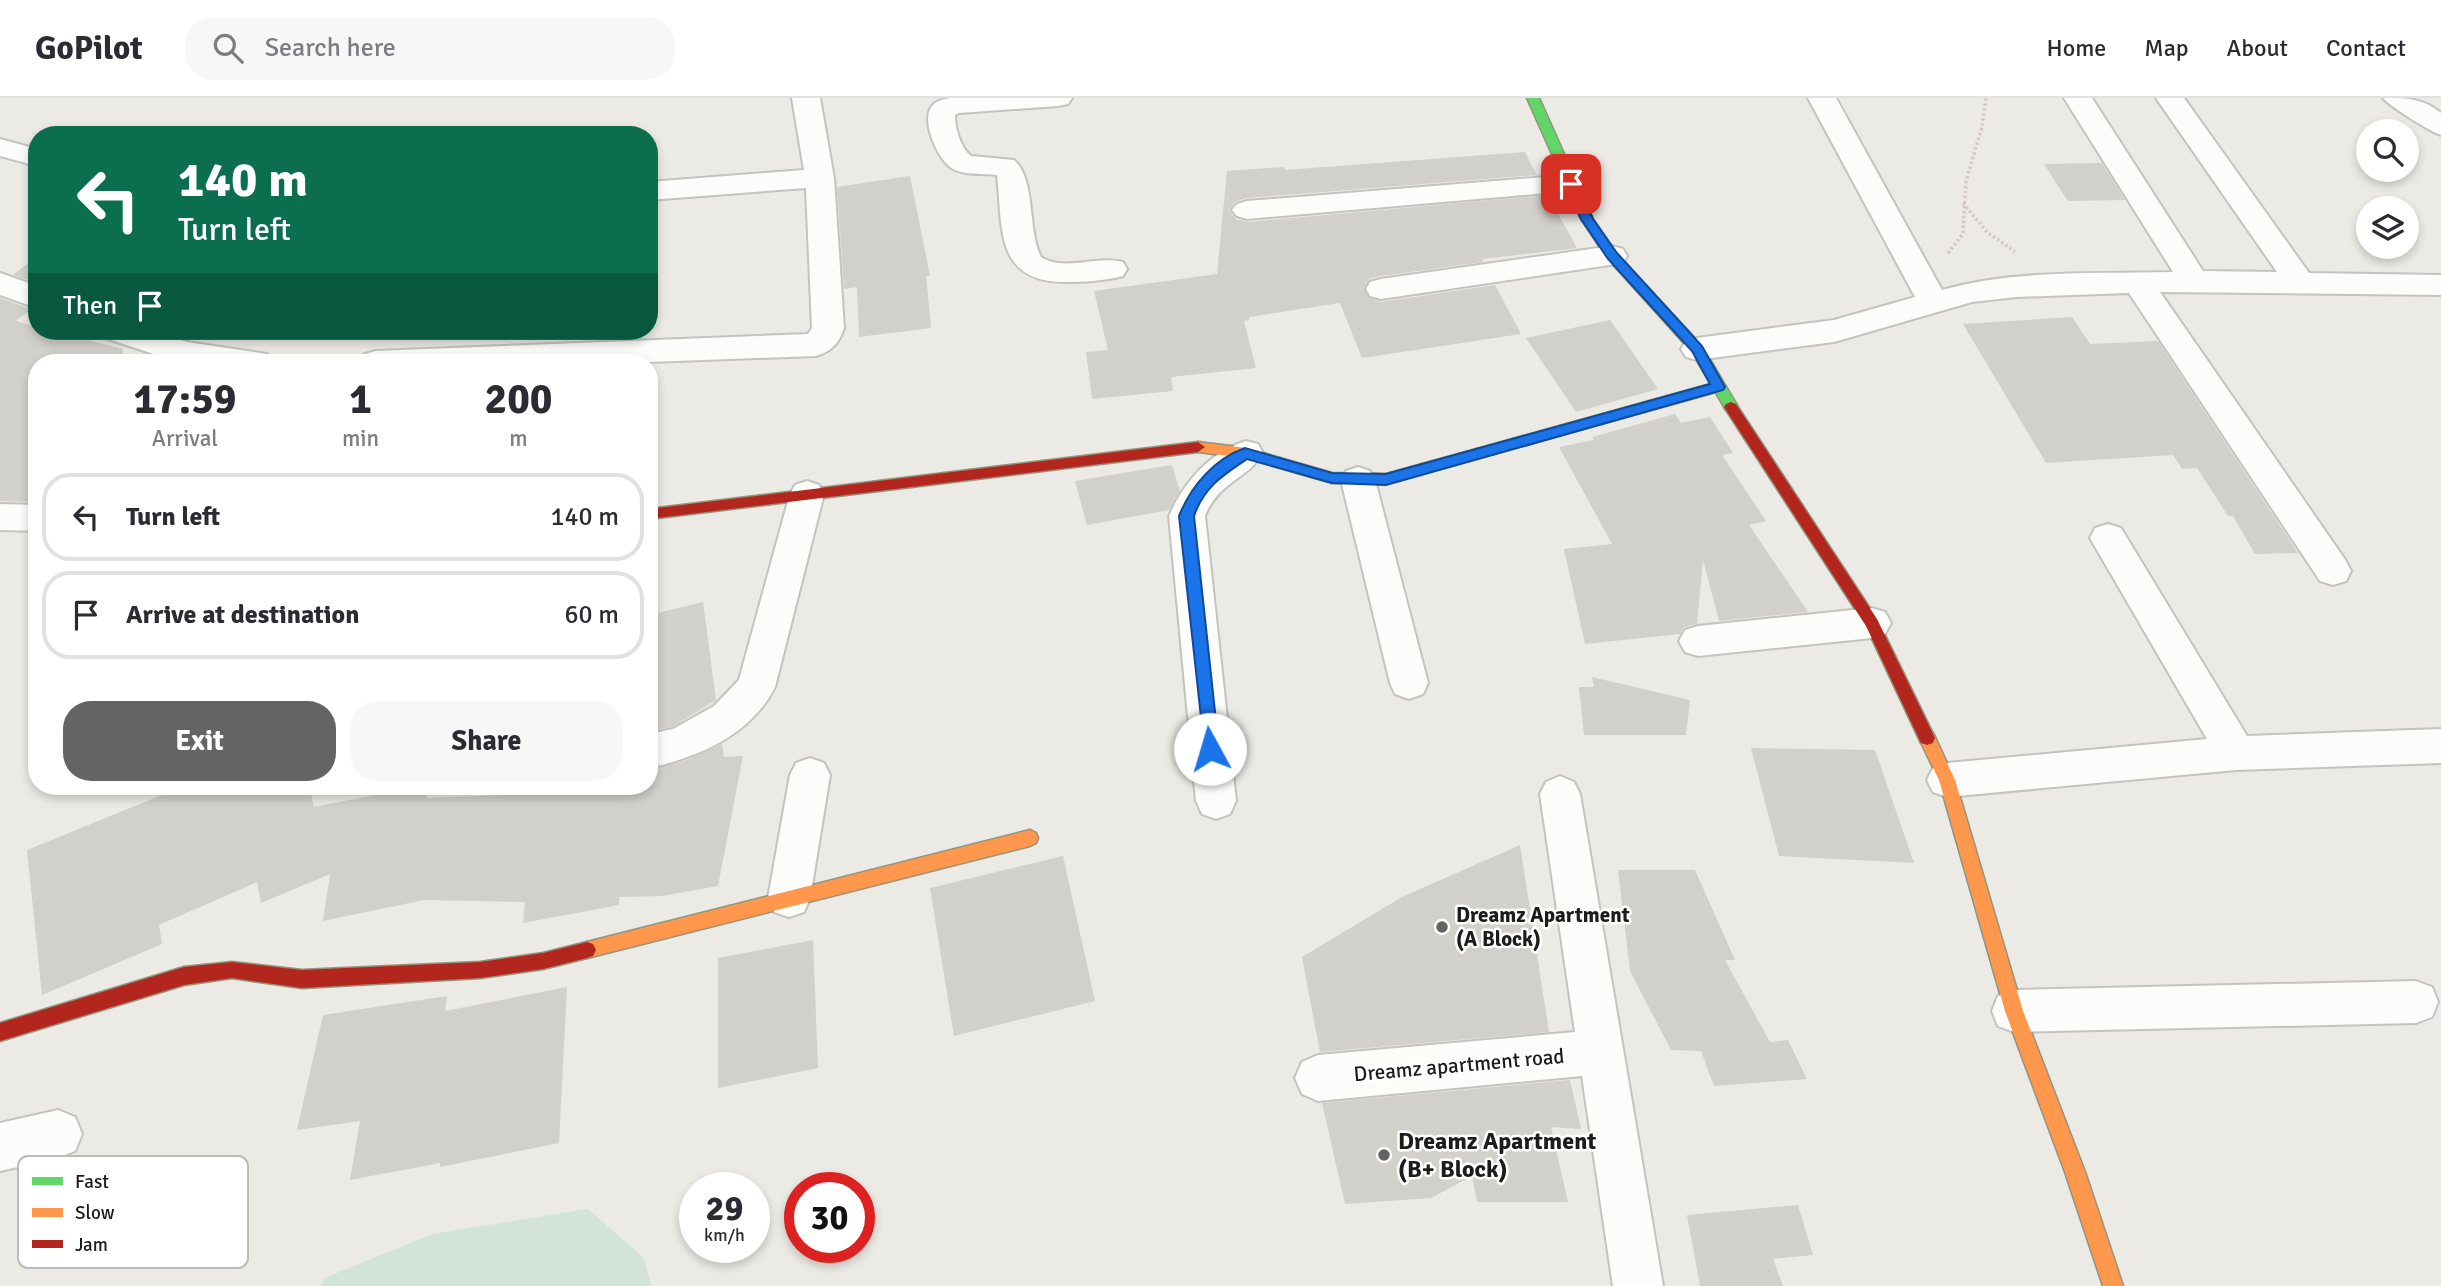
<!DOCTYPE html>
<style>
:root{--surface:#fff;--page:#f7f7f7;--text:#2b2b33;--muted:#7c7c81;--line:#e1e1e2;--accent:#646462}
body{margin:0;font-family:Signika,sans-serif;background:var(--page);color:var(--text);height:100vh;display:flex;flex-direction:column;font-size:26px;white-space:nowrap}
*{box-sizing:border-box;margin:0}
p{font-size:23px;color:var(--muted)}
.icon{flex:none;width:38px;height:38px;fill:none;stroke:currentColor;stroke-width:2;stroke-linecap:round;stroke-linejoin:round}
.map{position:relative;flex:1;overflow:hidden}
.drawer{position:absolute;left:28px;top:256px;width:630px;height:441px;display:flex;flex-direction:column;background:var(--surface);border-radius:28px;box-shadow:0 4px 10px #0003}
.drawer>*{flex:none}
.banner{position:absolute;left:28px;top:28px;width:630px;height:214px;border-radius:28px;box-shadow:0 4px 10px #0003;background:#0b6e4f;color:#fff;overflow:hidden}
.controls{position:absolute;left:2356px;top:21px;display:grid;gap:14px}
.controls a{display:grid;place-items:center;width:63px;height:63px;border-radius:50%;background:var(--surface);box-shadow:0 4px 10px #0003;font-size:35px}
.speed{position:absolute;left:679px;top:1074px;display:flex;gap:14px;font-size:35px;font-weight:700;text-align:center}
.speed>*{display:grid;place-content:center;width:91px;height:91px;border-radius:50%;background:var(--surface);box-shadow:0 4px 10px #0003;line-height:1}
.speed small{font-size:18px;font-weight:400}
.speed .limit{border:10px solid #d22;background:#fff;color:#111}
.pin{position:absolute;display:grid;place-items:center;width:60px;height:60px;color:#fff;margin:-30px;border-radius:14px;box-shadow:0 4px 10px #0006}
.me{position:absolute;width:77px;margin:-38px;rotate:354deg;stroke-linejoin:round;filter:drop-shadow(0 0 5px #0008)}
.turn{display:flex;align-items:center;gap:24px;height:147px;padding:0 35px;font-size:32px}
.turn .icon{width:91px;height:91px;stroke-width:2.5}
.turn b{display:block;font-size:49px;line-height:60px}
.then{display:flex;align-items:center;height:66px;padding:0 35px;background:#0003;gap:14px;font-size:26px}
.eta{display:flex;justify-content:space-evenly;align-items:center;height:119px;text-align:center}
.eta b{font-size:42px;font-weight:800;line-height:49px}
.action{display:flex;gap:14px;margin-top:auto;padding:14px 35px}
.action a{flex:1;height:80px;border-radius:28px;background:var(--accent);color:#fff;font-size:28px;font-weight:800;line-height:80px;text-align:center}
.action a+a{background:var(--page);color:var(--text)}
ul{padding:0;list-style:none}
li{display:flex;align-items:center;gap:21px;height:88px;margin:0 14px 10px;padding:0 21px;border:4px solid var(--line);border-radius:28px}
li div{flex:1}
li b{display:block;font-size:26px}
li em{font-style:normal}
header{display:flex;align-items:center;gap:42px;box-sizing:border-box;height:98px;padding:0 35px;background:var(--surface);border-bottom:2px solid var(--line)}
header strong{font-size:33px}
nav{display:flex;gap:38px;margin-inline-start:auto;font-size:24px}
.search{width:490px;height:63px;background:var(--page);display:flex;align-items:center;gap:18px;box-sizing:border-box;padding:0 24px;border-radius:28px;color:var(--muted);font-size:26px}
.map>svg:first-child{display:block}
</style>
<header>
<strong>GoPilot</strong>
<div class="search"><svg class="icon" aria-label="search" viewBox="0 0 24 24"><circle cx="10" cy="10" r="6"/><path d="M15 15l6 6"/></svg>Search here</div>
<nav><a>Home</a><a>Map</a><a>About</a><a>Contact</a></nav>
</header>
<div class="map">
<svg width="2441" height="1188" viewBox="0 0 2441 1188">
<rect width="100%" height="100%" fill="#ebeae4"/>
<polygon fill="#d2e3d9" points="588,1111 644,1160 651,1188 320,1188 325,1180 432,1136"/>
<g fill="#d1d0cb">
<polygon points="1525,54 1537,77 1247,100 1235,104 1229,112 1236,121 1247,124 1548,97 1577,150 1482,161 1483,164 1381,178 1369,181 1364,190 1368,199 1381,204 1495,187 1521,236 1362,260 1340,205 1249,219 1249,222 1244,223 1256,270 1171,279 1173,293 1092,301 1086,254 1108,252 1094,193 1217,176 1227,73 1284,69 1285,72"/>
<polygon points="2102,65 2125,102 2068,103 2044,66"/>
<polygon points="910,78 930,178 926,178 931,230 859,239 857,189 844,191 837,89"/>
<polygon points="37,158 37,185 13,177"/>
<polygon points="0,200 31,211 16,223 37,229 37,233 52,233 123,251 122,264 37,264 37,400 32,404 0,403"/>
<polygon points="2072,219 2090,246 2158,243 2298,455 2255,456 2233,418 2228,418 2197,370 2182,371 2173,357 2046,365 1963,226"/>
<polygon points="1610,222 1658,291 1576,314 1526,240"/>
<polygon points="1675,316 1681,325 1710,319 1733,355 1722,357 1766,423 1749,427 1808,514 1719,523 1703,462 1697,526 1684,529 1680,536 1585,546 1564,451 1612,446 1559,349 1594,342 1592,339"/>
<polygon points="1172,367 1180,393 1169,412 1087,427 1075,383"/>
<polygon points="703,504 716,602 672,629 649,633 649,517"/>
<polygon points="1592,579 1690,602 1686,637 1584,637 1579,589 1594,589"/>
<polygon points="722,646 724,659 743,658 718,788 662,798 619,799 619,807 523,825 525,804 424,802 323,823 330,776 261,805 257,784 159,827 162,846 42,897 27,752 184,688 309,688 314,709 422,688 428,688 427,700 527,696 572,688 649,688 649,672 687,662"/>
<polygon points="1751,650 1875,652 1914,765 1779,758"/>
<polygon points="1520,747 1549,934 1320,954 1302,859 1402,799"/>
<polygon points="1063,758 1095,903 954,938 930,790"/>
<polygon points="1618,772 1695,772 1735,862 1725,862 1770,944 1788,942 1807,981 1714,988 1701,953 1671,952 1630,873"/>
<polygon points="813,842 818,970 718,990 718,860"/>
<polygon points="567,889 559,1045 440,1069 440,1065 350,1082 360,1023 297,1032 323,917 447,898 445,913"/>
<polygon points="1570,982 1581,1031 1551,1029 1568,1104 1477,1104 1472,1078 1431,1100 1345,1106 1322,1005"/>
<polygon points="1798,1107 1813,1157 1773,1161 1783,1188 1700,1188 1687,1117"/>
</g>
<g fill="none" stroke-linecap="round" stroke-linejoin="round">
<defs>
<g id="street">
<path d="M792,0h28l14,80 10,150c-5,15 -12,23 -28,28l-167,6h-289l5,-8 11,-3 432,-17 4,-6 -6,-140 -157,12v-18l155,-12z"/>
<path d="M949,0h123l-4,6 -10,2 -99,7 -4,2c0,13 5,32 16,41l43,4c22,19 13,69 27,97 23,15 56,-2 82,5l4,7 -4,7c-19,5 -40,6 -59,6 -70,-1 -61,-55 -67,-107 -14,-2 -31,1 -44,-6 -15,-8 -35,-52 -19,-65 3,-3 11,-5 15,-6z"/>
<path d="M1808,0h28l106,192c74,-21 155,-16 231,-18l-109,-174h28l111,173 74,1 -121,-174h28l125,175 132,2v20l-281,-3 186,269 5,10 -5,10 -13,4 -13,-4 -191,-288 -113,4 -44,5 -138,40 -137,18 -11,-3 -5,-8 5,-8 11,-3 137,-18 81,-23z"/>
<path d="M2383,0c24,0 39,0 58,15v22c-9,-2 -53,-30 -58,-37z"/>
<polygon points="0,41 37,51 37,68 0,58"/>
<polygon points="1571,77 1581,80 1585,86 1581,92 1247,121 1237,118 1232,112 1237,106 1247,103"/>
<polygon points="1612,148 1623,151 1627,158 1623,165 1381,201 1370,198 1366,191 1370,184 1381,181"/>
<polygon points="0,175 37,188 37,210 0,197"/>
<polygon points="103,233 152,233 187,244 267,256 272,264 178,264 108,241"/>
<path d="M1246,343l12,3 5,9c-15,26 -45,29 -58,63l31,285 -6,13 -14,5 -14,-5 -6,-13 -27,-285c15,-34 41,-64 77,-75z"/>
<polygon points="1358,369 1370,373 1375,382 1428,585 1423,596 1409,601 1395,596 1390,585 1341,382 1346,373"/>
<path d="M807,383l12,4 5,9 -49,193c-24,48 -76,70 -126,81v-34l24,-5 41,-23 25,-26 51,-186 5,-9z"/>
<polygon points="0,406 37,407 37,433 0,432"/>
<polygon points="2108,426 2121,430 2247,638 2441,631 2441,665 2236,672 1947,699 1933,694 1927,682 1933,670 1947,665 2207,641 2090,440 2095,430"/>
<polygon points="1872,510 1885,514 1891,525 1885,536 1872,540 1698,558 1685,554 1679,543 1685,532 1698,528"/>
<polygon points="810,660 824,665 830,677 810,800 804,814 789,819 774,814 768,800 790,677 796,665"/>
<polygon points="1560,678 1574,684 1580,696 1663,1188 1613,1188 1582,978 1318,1003 1302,996 1295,980 1302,964 1318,957 1575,934 1540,696 1546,684"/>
<polygon points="2416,883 2432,889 2438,904 2432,919 2416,925 2014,934 1998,928 1992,913 1998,898 2014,892"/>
<polygon points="58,1012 75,1019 82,1036 75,1053 58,1060 0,1073 0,1025"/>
</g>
<polygon id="fast" points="1527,0 1539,0 1593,121 1616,155 1702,248 1738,309 1736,312 1726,312 1692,254 1608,161 1581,121"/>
<g id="slow">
<polygon points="1718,284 1725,289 1723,292 1386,386 1332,385 1246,360 1198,354 1191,349 1198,344 1246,350 1332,375 1386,376"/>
<polygon points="1927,633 1933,635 1955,682 2023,913 2085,1074 2123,1188 2103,1188 2065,1074 2005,913 1939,682 1919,640 1921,635"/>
<polygon points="1030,732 1036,735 1038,740 1036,745 1030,748 587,860 581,858 578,852 581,846 587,844"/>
</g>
<g id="jam">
<polygon points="1731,304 1736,306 1877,521 1935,640 1933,645 1927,647 1921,645 1866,528 1726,312 1724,309 1726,306"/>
<polygon points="1198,344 1205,349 1198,354 649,421 649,411"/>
<polygon points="587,844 593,846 596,852 593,858 587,860 543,871 480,880 302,890 232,880 184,887 0,943 0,925 184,869 232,864 302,872 480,864 543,855"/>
</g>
</defs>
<use href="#street" stroke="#c3c3c0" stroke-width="4"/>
<use href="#fast" stroke="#92957c" stroke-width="3"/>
<use href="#slow" stroke="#92957c" stroke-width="3"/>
<use href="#jam" stroke="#92957c" stroke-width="3"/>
<g stroke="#d7c8c3" stroke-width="3.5" stroke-dasharray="2.5 2.5" stroke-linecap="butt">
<polyline points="1963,105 1987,134 2015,154"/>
<polyline points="1948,155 1963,136 1966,83 1982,29 1986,0"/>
</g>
<use href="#street" fill="#fcfcfb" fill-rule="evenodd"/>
<use href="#fast" fill="#63d668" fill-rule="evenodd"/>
<use href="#slow" fill="#ff974d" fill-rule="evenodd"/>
<use href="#jam" fill="#b3261e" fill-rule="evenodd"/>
</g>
<path fill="#1a73e8" stroke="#114b97" stroke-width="2" d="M1571,82l6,4 16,35 24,34 85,93 23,41 -2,3 -337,95 -54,-2 -85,-24c-24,16 -43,28 -53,57l25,233 -3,5h-11l-26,-238c12,-30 35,-57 66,-68l87,25 54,1 324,-90 -18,-33 -84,-92 -27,-40 -16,-35z"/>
<g fill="#646462" stroke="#fff" stroke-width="2.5">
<circle cx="1442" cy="829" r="7"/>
<circle cx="1384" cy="1057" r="7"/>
</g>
<g text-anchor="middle" stroke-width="5" stroke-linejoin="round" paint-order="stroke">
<g font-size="21" font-weight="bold" fill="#1c1c1c" stroke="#fff" text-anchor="start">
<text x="1456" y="824">Dreamz Apartment<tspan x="1456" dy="24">(A Block)</tspan></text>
</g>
<g font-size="21" fill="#1c1c1c" stroke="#fff">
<text transform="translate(1459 967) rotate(-5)" y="7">Dreamz apartment road</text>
</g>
<g font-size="24" font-weight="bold" fill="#1c1c1c" stroke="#fff" text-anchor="start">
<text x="1398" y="1051">Dreamz Apartment<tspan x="1398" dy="28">(B+ Block)</tspan></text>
</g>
</g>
<rect x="18" y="1058" width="230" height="112" rx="10" fill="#fff" stroke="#bbb" stroke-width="2"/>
<rect x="32" y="1079" width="31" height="8" fill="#63d668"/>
<rect x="32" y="1110" width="31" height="9" fill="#ff974d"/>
<rect x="32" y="1142" width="31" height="8" fill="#b3261e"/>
<g font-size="19" fill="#1c1c1c">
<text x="75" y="1090">Fast</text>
<text x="75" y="1121">Slow</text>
<text x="75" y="1153">Jam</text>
</g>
</svg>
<div class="controls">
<a><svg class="icon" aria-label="search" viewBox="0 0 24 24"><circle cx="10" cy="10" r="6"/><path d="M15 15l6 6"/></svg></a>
<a><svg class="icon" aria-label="layers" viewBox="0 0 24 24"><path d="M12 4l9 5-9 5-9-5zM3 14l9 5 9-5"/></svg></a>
</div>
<div class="speed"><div>29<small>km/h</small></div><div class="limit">30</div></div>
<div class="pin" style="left:1571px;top:86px;background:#d93025"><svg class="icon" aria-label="arrive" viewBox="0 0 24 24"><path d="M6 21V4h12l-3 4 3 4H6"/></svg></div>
<svg class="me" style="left:1210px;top:651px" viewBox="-20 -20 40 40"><circle r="19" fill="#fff"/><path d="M0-13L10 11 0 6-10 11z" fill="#1a73e8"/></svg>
<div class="banner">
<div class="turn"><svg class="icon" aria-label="left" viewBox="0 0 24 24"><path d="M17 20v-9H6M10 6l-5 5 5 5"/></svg><div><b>140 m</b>Turn left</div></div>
<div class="then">Then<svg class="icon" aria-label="arrive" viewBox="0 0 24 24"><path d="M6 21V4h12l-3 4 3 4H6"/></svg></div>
</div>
<section class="drawer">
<div class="eta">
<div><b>17:59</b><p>Arrival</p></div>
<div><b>1</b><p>min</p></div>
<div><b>200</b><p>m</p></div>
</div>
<ul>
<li><svg class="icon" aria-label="left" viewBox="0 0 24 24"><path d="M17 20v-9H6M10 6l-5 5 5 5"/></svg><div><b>Turn left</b></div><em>140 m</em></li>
<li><svg class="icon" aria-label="arrive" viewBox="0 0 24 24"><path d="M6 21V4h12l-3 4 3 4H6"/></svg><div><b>Arrive at destination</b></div><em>60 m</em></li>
</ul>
<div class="action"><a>Exit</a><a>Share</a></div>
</section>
</div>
